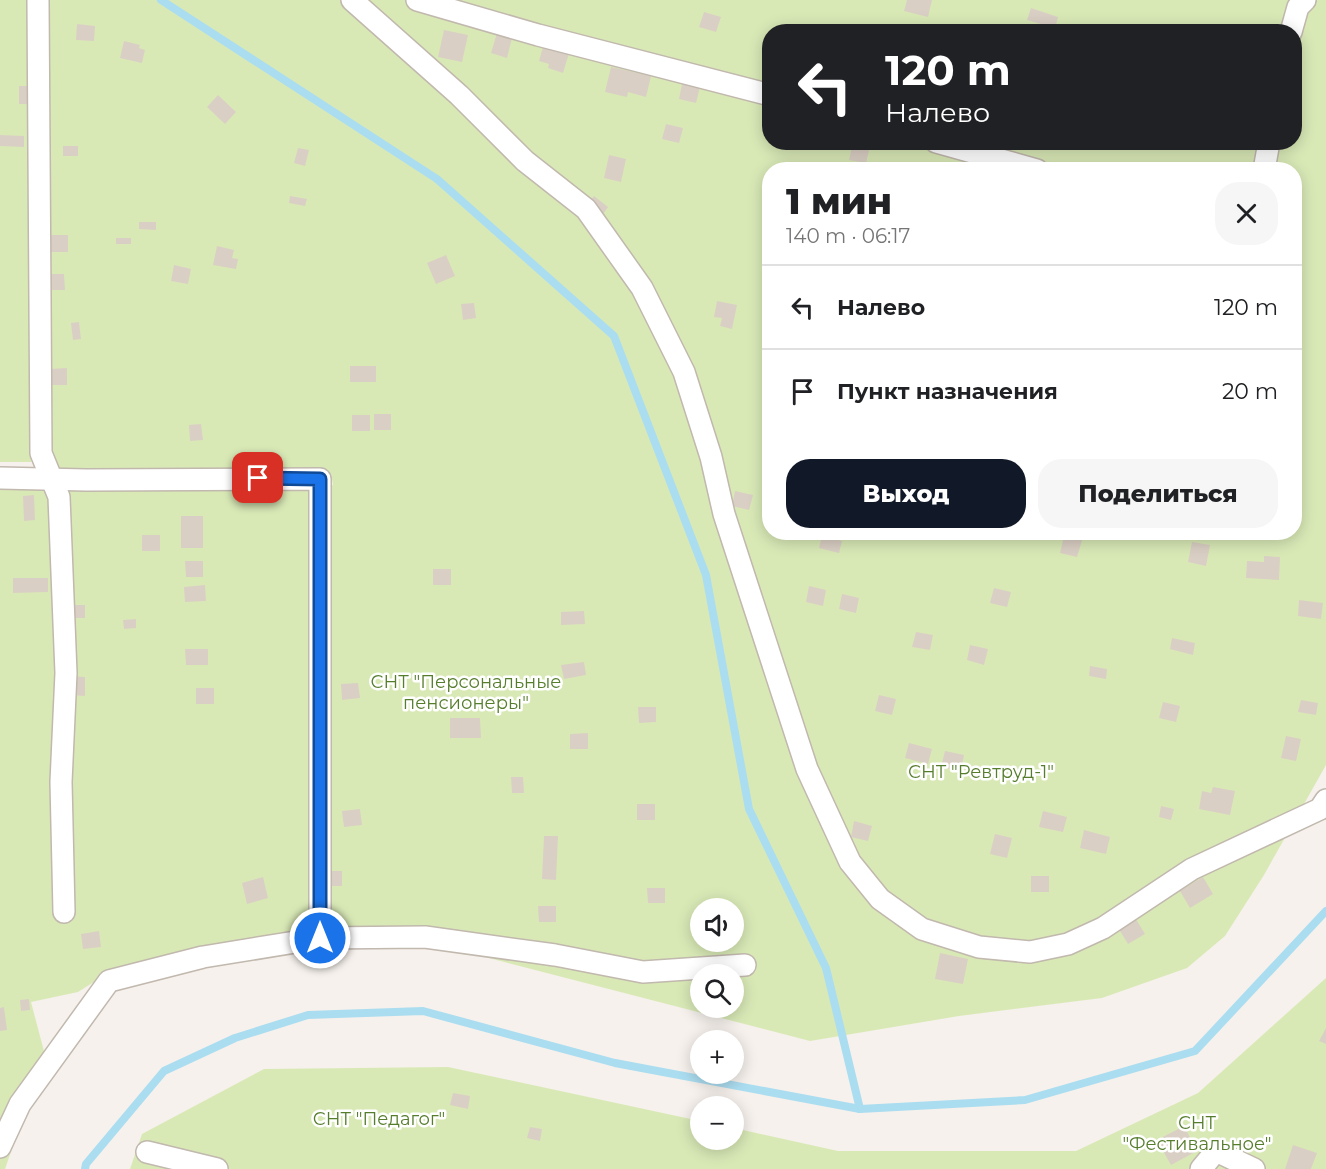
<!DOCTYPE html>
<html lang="ru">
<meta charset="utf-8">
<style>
:root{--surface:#fff;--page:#f6f6f6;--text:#202124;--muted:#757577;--line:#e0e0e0;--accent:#111827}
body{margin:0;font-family:Montserrat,sans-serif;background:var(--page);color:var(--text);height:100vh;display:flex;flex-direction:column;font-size:22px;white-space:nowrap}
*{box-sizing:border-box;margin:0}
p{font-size:20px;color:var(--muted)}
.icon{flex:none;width:33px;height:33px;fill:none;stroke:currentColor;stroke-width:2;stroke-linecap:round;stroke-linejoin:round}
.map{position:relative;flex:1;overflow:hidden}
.panel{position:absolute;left:762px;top:162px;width:540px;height:378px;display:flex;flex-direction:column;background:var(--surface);border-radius:24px;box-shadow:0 3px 15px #0003}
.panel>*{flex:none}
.top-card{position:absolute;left:762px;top:24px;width:540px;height:126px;border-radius:24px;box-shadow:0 3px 15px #0003;background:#202124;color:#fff;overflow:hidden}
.buttons{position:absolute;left:690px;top:898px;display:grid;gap:12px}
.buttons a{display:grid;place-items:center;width:54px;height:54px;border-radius:50%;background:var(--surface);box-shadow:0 3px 15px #0003;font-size:30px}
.pin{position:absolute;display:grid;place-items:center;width:51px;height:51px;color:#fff;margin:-26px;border-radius:12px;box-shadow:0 3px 9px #0006}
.me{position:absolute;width:66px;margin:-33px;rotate:0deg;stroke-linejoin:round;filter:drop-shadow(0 0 4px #0008)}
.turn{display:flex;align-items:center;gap:21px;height:126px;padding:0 24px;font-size:27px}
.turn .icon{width:78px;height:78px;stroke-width:2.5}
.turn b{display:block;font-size:42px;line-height:51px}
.round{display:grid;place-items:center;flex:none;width:63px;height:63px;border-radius:24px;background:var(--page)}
.summary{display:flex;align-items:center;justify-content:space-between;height:102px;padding:0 24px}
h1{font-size:36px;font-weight:800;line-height:45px}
.button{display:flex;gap:12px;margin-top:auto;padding:12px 24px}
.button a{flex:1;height:69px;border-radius:24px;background:var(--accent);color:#fff;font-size:24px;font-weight:800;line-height:69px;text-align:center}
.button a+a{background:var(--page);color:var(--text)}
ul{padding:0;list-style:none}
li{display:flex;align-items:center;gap:18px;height:84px;padding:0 24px;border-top:2px solid var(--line)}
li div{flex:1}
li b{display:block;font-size:22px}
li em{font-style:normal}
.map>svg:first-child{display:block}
</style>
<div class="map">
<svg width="1326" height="1169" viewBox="0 0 1326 1169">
<rect width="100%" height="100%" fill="#f6f1ec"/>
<g fill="#d9e9b6" fill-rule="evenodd">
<polygon points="0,0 29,0 31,462 0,462"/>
<path d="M44,0h1282v765l-62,110 -39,61 -38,32 -85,30 -143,18 -149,25 -352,-91 -1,-12 -242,9 -99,21 -38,24 -47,10 14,53 -40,114h-5v-684l77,4 256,-4 -2,-11 -269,1 -15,-24zM770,32h524v110h-524zM770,170h524v362h-524zM700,909h34v33h-34zM700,975h34v33h-34z"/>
<polygon points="1326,978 1326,1169 130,1169 142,1134 264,1069 448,1067 700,1121 700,1140 734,1140 734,1128 838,1151 1076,1151 1198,1093"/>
</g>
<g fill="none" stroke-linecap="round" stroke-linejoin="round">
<g stroke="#abddf0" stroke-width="8">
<polyline points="161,0 437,179 614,336 706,575 749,809 826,968 860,1109"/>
<polyline points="85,1169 86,1164 164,1071 235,1038 308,1015 423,1011 615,1063 860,1109 1025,1100 1195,1051 1326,911"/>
</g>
</g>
<g fill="#dacfc4">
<polygon points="907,0 932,0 928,17 904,11"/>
<polygon points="1031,8 1058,17 1055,28 1027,20"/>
<polygon points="704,12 721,17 716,32 699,27"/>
<polygon points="77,24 95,26 94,41 76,40"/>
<polygon points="444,30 468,35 462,62 438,57"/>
<polygon points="497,33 512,38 507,58 491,53"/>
<polygon points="124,41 140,45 139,48 145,50 142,63 120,58"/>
<polygon points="544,43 570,50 563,73 548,68 549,64 539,61"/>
<polygon points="611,67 651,76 646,97 628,92 627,97 605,92"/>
<polygon points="682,84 700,87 696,103 679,99"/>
<rect x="19" y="86" width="10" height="18"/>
<polygon points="218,95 236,112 225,124 207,107"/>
<polygon points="768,107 770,107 770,131 764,130"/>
<polygon points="666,124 683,128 679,143 662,139"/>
<polygon points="0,135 24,136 24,147 0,146"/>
<polygon points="853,142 871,142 866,163 849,160"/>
<rect x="63" y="146" width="15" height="10"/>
<polygon points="298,148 309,150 305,166 294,163"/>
<polygon points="609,155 626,159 621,182 604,178"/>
<polygon points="290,196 307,199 305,206 289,203"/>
<polygon points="594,196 608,207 599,220 584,209"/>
<polygon points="139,222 156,222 156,230 139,229"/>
<rect x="50" y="235" width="18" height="17"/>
<rect x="116" y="238" width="15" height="6"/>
<polygon points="217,246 234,250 232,258 238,259 236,269 213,265"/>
<polygon points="446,255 455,276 436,284 427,263"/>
<polygon points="174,265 191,269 188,284 171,281"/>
<polygon points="47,274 64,274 65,290 47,290"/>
<polygon points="717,301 737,305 732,329 720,326 722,318 714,317"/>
<polygon points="474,303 476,318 463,320 461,304"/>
<polygon points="79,322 81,339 73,340 71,323"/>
<rect x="350" y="366" width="26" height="16"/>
<polygon points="67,368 67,385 49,385 49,369"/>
<rect x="374" y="414" width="17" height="16"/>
<rect x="352" y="415" width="18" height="16"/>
<polygon points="201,424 203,440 190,441 189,425"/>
<polygon points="767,450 770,451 770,467 764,465"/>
<polygon points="735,491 753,495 749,510 732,506"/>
<polygon points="34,495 35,520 24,521 23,496"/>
<rect x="181" y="516" width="22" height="32"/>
<polygon points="1065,532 1083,537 1077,557 1060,553"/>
<polygon points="1104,532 1126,532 1124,538"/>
<rect x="142" y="535" width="18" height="16"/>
<polygon points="822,536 842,541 839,553 819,548"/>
<polygon points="1192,542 1210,545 1206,566 1188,562"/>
<polygon points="1264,556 1280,557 1279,580 1246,578 1247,561 1264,562"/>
<polygon points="185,561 203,561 203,577 186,577"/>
<rect x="433" y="569" width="18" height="16"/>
<polygon points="13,578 48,578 48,592 13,593"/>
<polygon points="205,585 206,601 185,602 184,587"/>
<polygon points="809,586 826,590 823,606 806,602"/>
<polygon points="994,588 1011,592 1007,607 990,603"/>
<polygon points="842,594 859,598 856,613 839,609"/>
<polygon points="1299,600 1323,603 1321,619 1298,616"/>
<rect x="68" y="605" width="17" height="13"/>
<polygon points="584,611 585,624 561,625 561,612"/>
<polygon points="136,619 136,628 124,629 123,620"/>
<polygon points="916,632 933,635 930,650 912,647"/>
<polygon points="1172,638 1195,643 1193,655 1170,649"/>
<polygon points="970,645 988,649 984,665 967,660"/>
<polygon points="185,649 208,649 208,665 186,665"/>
<polygon points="584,662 586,675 564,679 561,665"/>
<polygon points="1090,666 1107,669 1106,679 1089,676"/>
<polygon points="69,676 85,677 85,696 69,695"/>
<polygon points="358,683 360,698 342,700 341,684"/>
<rect x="196" y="688" width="18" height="16"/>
<polygon points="879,695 896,699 892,715 875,711"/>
<polygon points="1301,700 1318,703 1316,715 1298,712"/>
<polygon points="1163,702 1180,706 1176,722 1159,718"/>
<polygon points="638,707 656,707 656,722 639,723"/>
<polygon points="450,718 480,718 481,738 450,738"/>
<polygon points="588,733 588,749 570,749 570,734"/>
<polygon points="1286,736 1301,739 1296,761 1281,758"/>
<polygon points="909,743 932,749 928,764 905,758"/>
<polygon points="945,751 964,755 961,771 941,767"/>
<polygon points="511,777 523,777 524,793 512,793"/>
<polygon points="1213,787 1235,791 1230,815 1199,809 1202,791 1211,793"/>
<rect x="637" y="804" width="18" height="16"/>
<polygon points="1161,806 1174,809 1171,820 1159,817"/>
<polygon points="360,809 362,825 344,827 342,811"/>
<polygon points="1043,811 1067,817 1063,832 1039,827"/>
<polygon points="854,821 872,826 868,841 851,837"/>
<polygon points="1084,830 1110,837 1106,854 1080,848"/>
<polygon points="995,834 1012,838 1007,858 990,854"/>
<polygon points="544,836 558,836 556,880 542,879"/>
<rect x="324" y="871" width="18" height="15"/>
<rect x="1031" y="876" width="18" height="16"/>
<polygon points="263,877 268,898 247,904 242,883"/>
<polygon points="1203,877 1213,894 1190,908 1180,891"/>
<polygon points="647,888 665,888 665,903 648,903"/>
<polygon points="538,906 556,906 556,922 539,922"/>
<polygon points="1134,916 1145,934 1128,944 1117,926"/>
<polygon points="99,931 101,947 83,949 81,934"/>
<polygon points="940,953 968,959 963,984 935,979"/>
<polygon points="29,999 30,1010 21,1011 20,1000"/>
<polygon points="4,1007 7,1030 0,1031 0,1008"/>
<polygon points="1326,1028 1326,1044 1319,1041"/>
<polygon points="453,1093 470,1096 468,1109 450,1105"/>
<polygon points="1184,1126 1197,1151 1171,1165 1157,1140"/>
<polygon points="530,1127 542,1129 540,1141 527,1138"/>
<polygon points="1293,1145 1317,1153 1311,1169 1285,1169"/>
</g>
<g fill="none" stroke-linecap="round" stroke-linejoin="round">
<defs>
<g id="minor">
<polyline points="38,0 41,453 59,497 66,673 61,782 64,912"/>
<polyline points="352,0 459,95 525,161 586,209 642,288 684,372 711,457 724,514 807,769 850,862 880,899 922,929 979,947 1030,952 1068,944 1103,928 1192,869 1320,809 1326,800"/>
<polyline points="417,0 538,35 770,95"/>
<polyline points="1291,32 1298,7 1305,0"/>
<polyline points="936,142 1037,170"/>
<polyline points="1264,170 1269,142"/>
<polyline points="0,478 86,480 320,479 320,938"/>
<polyline points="0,1147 20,1104 109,981 203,957 320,938 425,937 555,955 643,972 745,965"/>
<polyline points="147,1152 217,1169"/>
<polyline points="1201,1169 1216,1151 1254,1169"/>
</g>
</defs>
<use href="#minor" stroke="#c1b8ae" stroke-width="24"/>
<use href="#minor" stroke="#fff" stroke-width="21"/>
</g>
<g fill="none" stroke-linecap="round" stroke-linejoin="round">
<defs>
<polyline id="route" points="258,478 320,479 320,938"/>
</defs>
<use href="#route" stroke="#114b97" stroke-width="15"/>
<use href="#route" stroke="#1a73e8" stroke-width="10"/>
</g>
<g text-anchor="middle" stroke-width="5" stroke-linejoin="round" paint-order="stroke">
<g font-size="18" fill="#567d2c" stroke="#fff">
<text x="466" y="688">СНТ "Персональные<tspan x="466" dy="21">пенсионеры"</tspan></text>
<text x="981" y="778">СНТ "Ревтруд-1"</text>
<text x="379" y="1125">СНТ "Педагог"</text>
<text x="1197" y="1129">СНТ<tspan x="1197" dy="21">"Фестивальное"</tspan></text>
</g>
</g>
</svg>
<div class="buttons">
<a><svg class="icon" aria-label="sound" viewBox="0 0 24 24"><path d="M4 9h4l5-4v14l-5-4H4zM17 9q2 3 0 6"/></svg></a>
<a><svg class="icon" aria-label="search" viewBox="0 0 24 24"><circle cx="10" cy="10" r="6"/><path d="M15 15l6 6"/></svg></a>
<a>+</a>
<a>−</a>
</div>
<div class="pin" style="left:258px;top:478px;background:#d93025"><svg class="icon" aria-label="arrive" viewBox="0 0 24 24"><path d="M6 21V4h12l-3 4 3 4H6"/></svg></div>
<svg class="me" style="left:320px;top:938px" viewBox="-20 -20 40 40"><circle r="17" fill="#1a73e8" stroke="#fff" stroke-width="3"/><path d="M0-11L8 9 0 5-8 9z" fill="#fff"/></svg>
<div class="top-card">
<div class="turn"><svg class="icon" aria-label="left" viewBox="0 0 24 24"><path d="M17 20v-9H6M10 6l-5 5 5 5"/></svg><div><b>120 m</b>Налево</div></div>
</div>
<section class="panel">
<div class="summary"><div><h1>1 мин</h1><p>140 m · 06:17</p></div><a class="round"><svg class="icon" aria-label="close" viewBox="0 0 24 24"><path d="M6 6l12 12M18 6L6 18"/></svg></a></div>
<ul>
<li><svg class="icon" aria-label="left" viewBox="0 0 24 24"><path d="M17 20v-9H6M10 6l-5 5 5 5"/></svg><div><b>Налево</b></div><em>120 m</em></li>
<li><svg class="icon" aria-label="arrive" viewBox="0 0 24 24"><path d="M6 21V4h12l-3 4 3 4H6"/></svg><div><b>Пункт назначения</b></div><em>20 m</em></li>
</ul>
<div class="button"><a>Выход</a><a>Поделиться</a></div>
</section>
</div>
